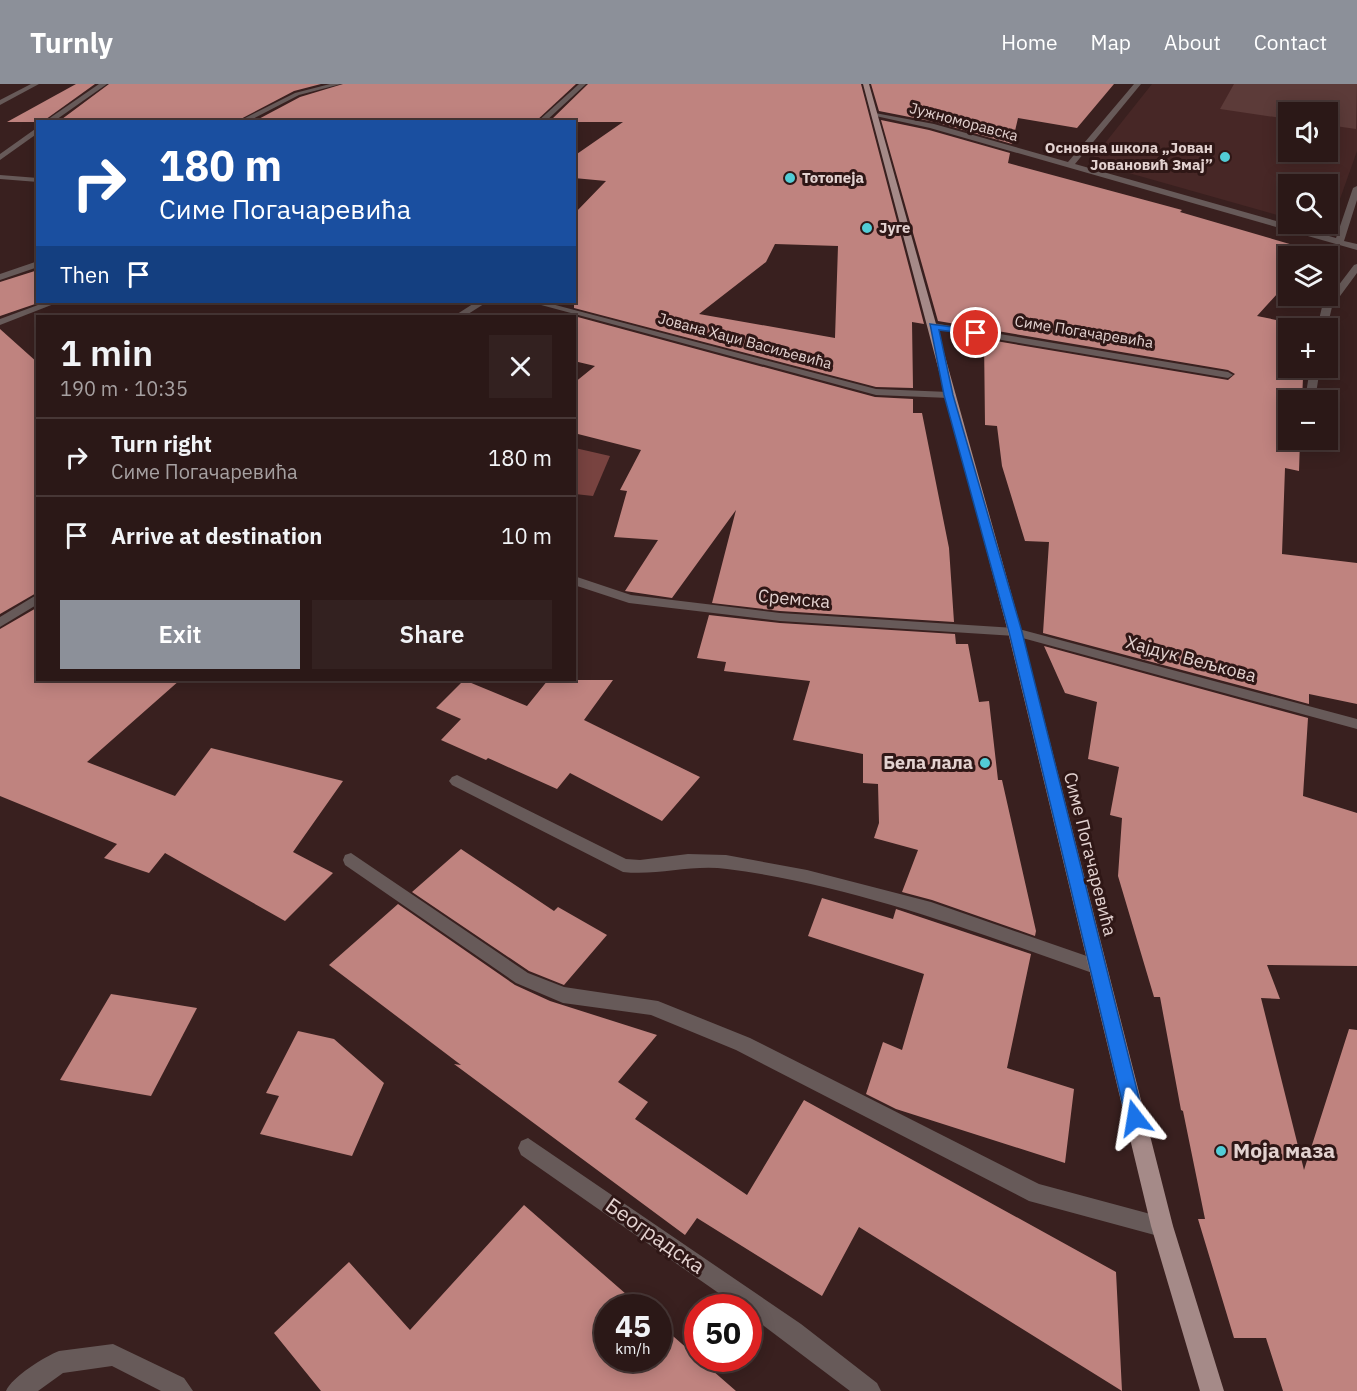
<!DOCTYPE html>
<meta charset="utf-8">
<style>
:root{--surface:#2b1817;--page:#332120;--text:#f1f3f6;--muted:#a6a0a1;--line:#473736;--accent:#8c9099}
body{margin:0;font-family:"IBM Plex Sans",sans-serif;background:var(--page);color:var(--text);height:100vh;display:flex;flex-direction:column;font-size:22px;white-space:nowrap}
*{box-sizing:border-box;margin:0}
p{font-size:20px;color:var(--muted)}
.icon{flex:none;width:33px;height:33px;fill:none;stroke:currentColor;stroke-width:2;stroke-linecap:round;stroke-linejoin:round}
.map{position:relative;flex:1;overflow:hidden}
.panel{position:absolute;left:36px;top:231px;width:540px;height:366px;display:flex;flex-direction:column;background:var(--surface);border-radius:0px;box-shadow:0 3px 15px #0003,0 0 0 2px var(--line)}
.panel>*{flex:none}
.guide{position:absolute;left:36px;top:36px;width:540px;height:183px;border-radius:0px;box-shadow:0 3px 15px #0003,0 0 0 2px var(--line);background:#1a4fa0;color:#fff;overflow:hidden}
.buttons{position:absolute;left:1278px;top:18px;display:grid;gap:12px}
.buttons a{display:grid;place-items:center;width:60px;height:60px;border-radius:0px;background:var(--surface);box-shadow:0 3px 15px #0003,0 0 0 2px var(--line);font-size:30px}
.speed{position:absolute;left:594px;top:1210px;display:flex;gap:12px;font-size:30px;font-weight:700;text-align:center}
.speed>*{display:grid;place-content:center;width:78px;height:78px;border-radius:50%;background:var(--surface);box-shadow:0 3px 15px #0003,0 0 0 2px var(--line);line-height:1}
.speed small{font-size:15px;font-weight:400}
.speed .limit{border:9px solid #d22;background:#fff;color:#111}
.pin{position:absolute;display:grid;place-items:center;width:51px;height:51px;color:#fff;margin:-26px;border:3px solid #fff;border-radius:50%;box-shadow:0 2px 6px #0007}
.me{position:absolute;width:66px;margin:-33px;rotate:346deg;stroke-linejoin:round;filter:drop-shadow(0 0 4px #0008)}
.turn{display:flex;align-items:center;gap:21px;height:126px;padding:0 24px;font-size:27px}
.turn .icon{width:78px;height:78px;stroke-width:2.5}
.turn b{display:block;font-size:42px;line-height:51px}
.then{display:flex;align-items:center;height:57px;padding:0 24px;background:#0003;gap:12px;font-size:22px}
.round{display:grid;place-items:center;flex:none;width:63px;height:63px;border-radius:0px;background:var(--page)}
.overview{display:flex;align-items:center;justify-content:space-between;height:102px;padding:0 24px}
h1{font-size:36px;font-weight:600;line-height:45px}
.button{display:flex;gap:12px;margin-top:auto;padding:12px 24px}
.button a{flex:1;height:69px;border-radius:0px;background:var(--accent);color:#fff;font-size:24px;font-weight:600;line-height:69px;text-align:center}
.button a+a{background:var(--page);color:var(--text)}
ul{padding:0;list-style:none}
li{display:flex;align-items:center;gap:18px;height:78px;padding:0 24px;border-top:2px solid var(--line)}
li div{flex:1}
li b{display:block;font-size:22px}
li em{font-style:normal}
header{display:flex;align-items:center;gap:36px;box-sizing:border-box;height:84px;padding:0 30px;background:var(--accent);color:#fff}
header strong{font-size:28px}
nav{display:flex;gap:33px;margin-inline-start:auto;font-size:21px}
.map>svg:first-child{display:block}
</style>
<header>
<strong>Turnly</strong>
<nav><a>Home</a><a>Map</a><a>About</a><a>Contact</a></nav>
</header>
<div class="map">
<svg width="1357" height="1307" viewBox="0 0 1357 1307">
<rect width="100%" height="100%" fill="#39201f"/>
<path fill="#472726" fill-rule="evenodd" d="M1152,0h205v67l-28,79 -22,-6h21v-40h-40v34l-198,-56zM1288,28h40v40h-40z"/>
<polygon fill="#5c3b39" points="1234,0 1357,0 1356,45 1328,41 1328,28 1288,28 1288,35 1220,25"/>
<polygon fill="#784340" points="575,364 610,372 593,412 575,410"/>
<g fill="#bf837f" fill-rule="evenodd">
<polygon points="76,0 95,0 42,38 7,38"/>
<polygon points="109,0 321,0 294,7 235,38 58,38"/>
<polygon points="343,0 576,0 535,38 253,38 300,13"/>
<path d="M588,0h273l63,240 -12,-2 1,66 -37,-1 -302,-79v-94l32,-33 -32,-3v-22l49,-34h-74zM775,160l63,2 -3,92 -136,-24 67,-52z"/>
<polygon points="871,0 1114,0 1077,44 1018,34 1012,60 935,38 879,27"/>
<polygon points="881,36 929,46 1010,69 1008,79 1182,126 1180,128 1317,168 1313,172 1288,172 1288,198 1257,232 1310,243 1288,244 1288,284 1296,284 1293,293 1303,294 1302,316 1288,316 1288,356 1300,356 1299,387 1285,384 1282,470 1357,479 1357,620 1309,610 1309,620 1043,549 1049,458 1025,457 1002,382 997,342 985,341 984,255 1228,296 1235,290 1228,286 938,237"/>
<polygon points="38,186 38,219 0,232 0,198"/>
<polygon points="574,232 875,313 913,315 913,329 922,329 949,464 954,538 780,527 712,519 736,426 672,514 625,507 658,456 614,453 627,407 620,406 641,366 574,349 574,299 595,282 574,277"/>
<polygon points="0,245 38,279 38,508 0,530"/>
<polygon points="38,523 38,596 180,596 87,678 175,712 211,664 343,697 293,768 333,789 285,837 165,769 149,789 104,774 117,760 0,712 0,545"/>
<polygon points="709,531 780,539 955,550 956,560 968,560 979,618 989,617 998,696 1002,696 1036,847 1035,852 932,816 902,808 918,766 874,754 879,739 878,700 863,699 863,670 793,656 810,597 724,587 726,578 697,574"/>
<polygon points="1044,562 1308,634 1303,712 1357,729 1357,882 1267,881 1280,915 1261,914 1304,1086 1349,945 1357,946 1357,1307 1283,1307 1266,1254 1234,1254 1198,1135 1205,1135 1183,1027 1181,1026 1160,913 1154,913 1118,792 1122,734 1110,731 1119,683 1088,675 1097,618 1065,609"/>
<polygon points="464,596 527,622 548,596 613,596 584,636 700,693 662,737 570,689 557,705 488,674 486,676 441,656 461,635 436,624"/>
<polygon points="461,765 554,827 558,823 607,851 564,901 529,887 412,808"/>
<polygon points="822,814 893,835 896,825 1031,870 1007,984 1074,1005 1065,1079 896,1025 866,1010 883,958 902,966 924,890 808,852"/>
<polygon points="398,820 515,901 550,917 657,951 618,998 648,1018 635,1035 747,1111 804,1016 1116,1188 1122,1307 859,1143 822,1212 697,1134 685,1151 454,980 461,981 329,881"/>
<polygon points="111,910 197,924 151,1012 60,996"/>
<polygon points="298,947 334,955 384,999 352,1072 260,1050 279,1012 266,1009"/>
<polygon points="524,1121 642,1224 608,1224 608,1275 658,1275 658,1239 736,1307 321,1307 274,1249 349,1178 410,1246"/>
</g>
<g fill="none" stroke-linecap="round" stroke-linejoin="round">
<g fill="#675a59" fill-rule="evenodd">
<polygon points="31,0 39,0 0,21 0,16"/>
<polygon points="99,0 107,0 53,38 44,38"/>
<polygon points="330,0 341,0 299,11 247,38 237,38 295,9"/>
<polygon points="579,0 586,0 545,38 537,38"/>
<polygon points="1134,0 1141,0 1075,80 1336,154 1353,104 1357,102 1357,116 1344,157 1357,160 1357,166 930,44 871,31 875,29 934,40 1068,78"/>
<polygon points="38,43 38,49 0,76 0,70"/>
<polygon points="0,91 38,94 38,98 0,95"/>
<polygon points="38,177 38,183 0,196 0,190"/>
<polygon points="1357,180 1357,189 1332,223 1327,244 1317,244 1322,223 1354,181"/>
<polygon points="46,218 59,218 0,241 0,235"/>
<polygon points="476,218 487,218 465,232 454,232"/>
<polygon points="530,218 544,218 876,305 949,308 954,311 949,314 876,311"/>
<polygon points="933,239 1228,288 1233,291 1228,294 930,244 928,242"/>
<polygon points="1310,284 1320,284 1315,316 1305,316"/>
<polygon points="574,492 631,511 780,529 1015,544 1357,635 1357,645 1015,552 780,537 629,519 574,501"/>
<polygon points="38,510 38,520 0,543 0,533"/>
<path d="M457,691l169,84 14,1 48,-6 38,1 81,15 124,32 173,60 3,5 -3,5 -6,3c-120,-42 -244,-90 -371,-106 -35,-5 -69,7 -104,3l-171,-87 -3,-4 3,-4z"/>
<polygon points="351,769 528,889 564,903 658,917 750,954 1039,1100 1169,1135 1173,1142 1169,1149 1162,1153 1029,1117 736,966 651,931 563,919 516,899 345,781 343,776 345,771"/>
<polygon points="528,1054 801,1240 877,1299 881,1307 850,1307 748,1230 748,1224 740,1224 521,1071 518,1064 521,1057"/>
<path d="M113,1260l71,34 9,13h-32l-49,-25 -49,7 -25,18h-32c6,-14 38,-34 53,-40z"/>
</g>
<polygon fill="#a58a88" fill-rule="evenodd" points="863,0 869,0 1022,548 1173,1142 1224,1307 1200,1307 1151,1142 1008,548"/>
</g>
<polygon fill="#1a73e8" stroke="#114b97" stroke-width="1.5" points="930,240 976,246 980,249 976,251 939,246 953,311 1022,548 1144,1034 1142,1040 1135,1042 1129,1040 1126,1034 1009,548 944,311"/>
<g fill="#52ccd6" stroke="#2f1716" stroke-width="2">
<circle cx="1225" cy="73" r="6"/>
<circle cx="790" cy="94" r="6"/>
<circle cx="867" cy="144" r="6"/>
<circle cx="985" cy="679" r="6"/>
<circle cx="1221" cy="1067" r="6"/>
</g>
<g text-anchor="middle" stroke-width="6" stroke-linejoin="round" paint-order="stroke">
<g font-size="15" fill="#e3d2d0" stroke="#2f1716">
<text transform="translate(964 38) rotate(15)" y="5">Јужноморавска</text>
<text transform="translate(1084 248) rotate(9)" y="5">Симе Погачаревића</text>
<text transform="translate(745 257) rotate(15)" y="5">Јована Хаџи Васиљевића</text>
</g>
<g font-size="15" font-weight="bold" fill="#e3d2d0" stroke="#2f1716" text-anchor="start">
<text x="1213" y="69" text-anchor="end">Основна школа „Јован<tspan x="1213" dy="17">Јовановић Змај”</tspan></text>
<text x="802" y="99">Тотопеја</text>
<text x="879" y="149">Југе</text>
</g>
<g font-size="18" fill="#e3d2d0" stroke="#2f1716">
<text transform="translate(794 515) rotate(5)" y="6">Сремска</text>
<text transform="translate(1191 575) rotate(15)" y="6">Хајдук Вељкова</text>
<text transform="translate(1090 770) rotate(76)" y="6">Симе Погачаревића</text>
</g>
<g font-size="18" font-weight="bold" fill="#e3d2d0" stroke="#2f1716" text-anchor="end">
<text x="973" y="685">Бела лала</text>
</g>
<g font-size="21" font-weight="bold" fill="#e3d2d0" stroke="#2f1716" text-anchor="start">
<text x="1233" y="1074">Моја маза</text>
</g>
<g font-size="21" fill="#e3d2d0" stroke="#2f1716">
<text transform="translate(655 1152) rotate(35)" y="7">Београдска</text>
</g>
</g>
</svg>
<div class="buttons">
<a><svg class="icon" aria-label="sound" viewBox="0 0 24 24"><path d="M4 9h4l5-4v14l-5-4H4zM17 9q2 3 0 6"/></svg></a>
<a><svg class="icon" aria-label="search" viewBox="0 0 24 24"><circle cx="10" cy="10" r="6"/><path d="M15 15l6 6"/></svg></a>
<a><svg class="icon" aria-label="layers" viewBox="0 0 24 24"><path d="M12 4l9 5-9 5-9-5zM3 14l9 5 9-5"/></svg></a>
<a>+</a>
<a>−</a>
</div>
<div class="speed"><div>45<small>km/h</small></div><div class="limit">50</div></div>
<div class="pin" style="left:976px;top:249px;background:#d93025"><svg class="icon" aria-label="arrive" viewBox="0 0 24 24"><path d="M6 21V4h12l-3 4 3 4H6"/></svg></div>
<svg class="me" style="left:1135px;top:1034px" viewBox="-20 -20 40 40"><path d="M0-17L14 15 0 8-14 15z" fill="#1a73e8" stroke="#fff" stroke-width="4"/></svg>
<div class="guide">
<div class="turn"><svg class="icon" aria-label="right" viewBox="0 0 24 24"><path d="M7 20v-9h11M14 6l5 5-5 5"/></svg><div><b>180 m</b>Симе Погачаревића</div></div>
<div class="then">Then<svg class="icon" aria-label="arrive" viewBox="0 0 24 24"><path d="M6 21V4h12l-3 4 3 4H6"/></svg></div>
</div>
<section class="panel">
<div class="overview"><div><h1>1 min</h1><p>190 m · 10:35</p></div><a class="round"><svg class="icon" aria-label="close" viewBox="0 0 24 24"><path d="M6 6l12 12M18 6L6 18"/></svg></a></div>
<ul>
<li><svg class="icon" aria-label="right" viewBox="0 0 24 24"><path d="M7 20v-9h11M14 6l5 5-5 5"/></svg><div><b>Turn right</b><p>Симе Погачаревића</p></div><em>180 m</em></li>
<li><svg class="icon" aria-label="arrive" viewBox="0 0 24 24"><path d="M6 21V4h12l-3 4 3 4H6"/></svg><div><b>Arrive at destination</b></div><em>10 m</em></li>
</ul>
<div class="button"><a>Exit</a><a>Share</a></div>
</section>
</div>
